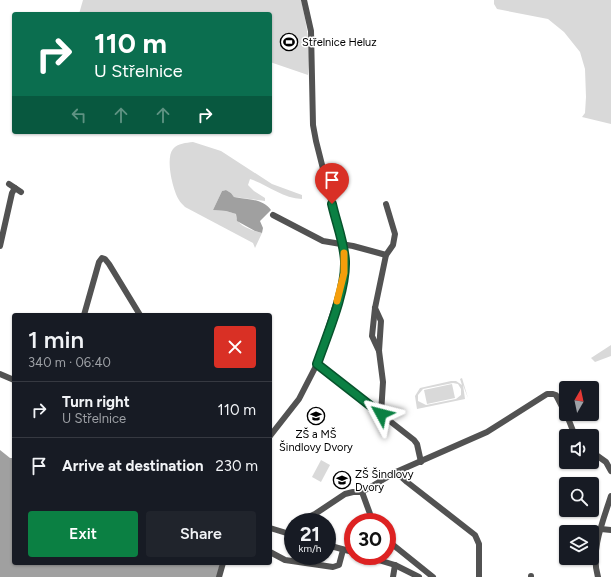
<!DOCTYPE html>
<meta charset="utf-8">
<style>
:root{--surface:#171b24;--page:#20242c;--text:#f1f3f6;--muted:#9ea1a6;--line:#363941;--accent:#0b8043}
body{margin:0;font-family:Figtree,sans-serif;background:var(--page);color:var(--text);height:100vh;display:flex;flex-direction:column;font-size:15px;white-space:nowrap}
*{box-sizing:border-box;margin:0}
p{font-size:13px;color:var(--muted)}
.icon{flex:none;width:22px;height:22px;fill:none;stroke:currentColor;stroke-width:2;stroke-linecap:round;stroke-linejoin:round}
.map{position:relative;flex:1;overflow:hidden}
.side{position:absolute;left:12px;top:313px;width:260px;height:252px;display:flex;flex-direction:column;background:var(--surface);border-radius:4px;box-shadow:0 1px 3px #0004}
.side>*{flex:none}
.banner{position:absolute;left:12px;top:12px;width:260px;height:122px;border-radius:4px;box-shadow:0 1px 3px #0004;background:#0b6e4f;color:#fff;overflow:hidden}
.needle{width:26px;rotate:9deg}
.fabs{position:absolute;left:559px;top:381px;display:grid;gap:8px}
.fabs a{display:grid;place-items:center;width:40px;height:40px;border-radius:4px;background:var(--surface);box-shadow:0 1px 3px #0004;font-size:20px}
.speed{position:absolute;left:284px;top:513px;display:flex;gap:8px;font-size:20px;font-weight:700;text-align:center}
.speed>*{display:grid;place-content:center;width:52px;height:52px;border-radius:50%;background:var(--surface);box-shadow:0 1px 3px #0004;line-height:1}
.speed small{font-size:10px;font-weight:400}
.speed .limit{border:6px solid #d22;background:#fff;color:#111}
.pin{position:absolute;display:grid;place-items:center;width:34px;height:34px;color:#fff;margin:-41px -17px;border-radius:50% 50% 50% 0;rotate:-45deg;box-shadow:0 0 4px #0007}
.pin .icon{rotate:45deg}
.me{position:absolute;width:44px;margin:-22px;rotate:308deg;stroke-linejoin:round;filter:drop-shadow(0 0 3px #0008)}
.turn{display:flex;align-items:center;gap:14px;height:84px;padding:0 16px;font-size:18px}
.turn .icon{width:52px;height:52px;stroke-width:2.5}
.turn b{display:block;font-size:28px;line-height:34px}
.lanes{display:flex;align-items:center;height:38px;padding:0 16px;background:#0003;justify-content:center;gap:20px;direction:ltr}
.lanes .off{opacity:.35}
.round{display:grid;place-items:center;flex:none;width:42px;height:42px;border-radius:4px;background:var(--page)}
.head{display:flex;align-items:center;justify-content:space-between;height:68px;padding:0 16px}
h1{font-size:24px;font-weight:600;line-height:30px}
.action{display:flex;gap:8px;margin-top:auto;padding:8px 16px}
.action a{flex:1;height:46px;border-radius:4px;background:var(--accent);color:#fff;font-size:16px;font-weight:600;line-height:46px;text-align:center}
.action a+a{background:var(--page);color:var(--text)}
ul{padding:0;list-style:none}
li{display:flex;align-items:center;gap:12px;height:56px;padding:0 16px;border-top:1px solid var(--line)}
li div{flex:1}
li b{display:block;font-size:15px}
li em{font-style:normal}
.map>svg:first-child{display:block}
</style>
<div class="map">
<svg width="611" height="577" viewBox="0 0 611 577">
<rect width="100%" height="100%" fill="#fff"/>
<g fill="#d9d9d9" fill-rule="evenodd">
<path d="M83,0h218c6,25 10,49 7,75l-38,-13v-48h-191z"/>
<polygon points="494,0 611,0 611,124 582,117 585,113 586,97 585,69 580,52 564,32 548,19 497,9 494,4"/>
<path d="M193,142l28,9 51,33 30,11v4c-20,-1 -34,-14 -52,-20l-2,6 6,6 11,7v3l-31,-4 -3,-4 -5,-3 -4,1 -9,19 13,1 10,3c-2,11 17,17 26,19l-7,15 -2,-5 -68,-36c-2,-2 -5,-5 -6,-7 -6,-9 -14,-42 -6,-51 5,-6 13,-6 20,-7z"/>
<polygon points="611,345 611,356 595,362 591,358"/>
<path d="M462,378l6,20 -5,-13 2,14 -48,10 -2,-13 5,-8 31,-7h5l6,4 -2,-6zM453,383l5,1 3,5v6l-5,4 -30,6 -8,-4v-6l5,-6z"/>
<polygon points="452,384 455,398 427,404 424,390"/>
<polygon points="321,460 330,465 321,482 312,477"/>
</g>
<g fill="#a0a0a0">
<path d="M226,190l5,3 3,4c14,3 28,1 37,13l-11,11 3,7 -1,5 -7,-2 -18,-10 -1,-7 -10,-3 -13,-1 9,-19z"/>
<polygon points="0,450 10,458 14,458 14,563 220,563 217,577 0,577"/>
</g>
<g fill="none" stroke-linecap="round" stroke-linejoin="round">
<g stroke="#525252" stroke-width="6">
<polyline points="9,184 21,192"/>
<polyline points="273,215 323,241 353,246 386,255"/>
<polyline points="0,246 12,193 15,188"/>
<polyline points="375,308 381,321 379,351 383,382 381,414"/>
<polyline points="84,315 99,262 102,258 105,259 109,264 140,315"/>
<polyline points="379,351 372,336 375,308 386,255 393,245 395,234 386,204"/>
<polyline points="317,364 414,440 417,444 421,462"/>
<polyline points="0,374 14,380"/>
<polyline points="270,436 299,399 317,364 340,291 344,273 344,252 316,141 313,125 311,31 304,0"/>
<polyline points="592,452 606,462 611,471"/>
<polyline points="396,472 407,482 475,535 479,544 479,577"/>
<polyline points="362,492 373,522"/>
<polyline points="298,522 315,514 345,494 353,492 362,492 396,472 487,432 547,394 553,394 556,395 568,418 575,436"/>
<polyline points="270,528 293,535"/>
<polyline points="601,529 611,530"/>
<polyline points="387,540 433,577"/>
<polyline points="327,545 353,552"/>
<polyline points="270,552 285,560 333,567 339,565 343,550"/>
<polyline points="365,556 395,565 419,577"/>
<polyline points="219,577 223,563"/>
<polyline points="393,577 395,565"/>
<polyline points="531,577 531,576"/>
<path d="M598,577c-8,-26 5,-56 13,-81"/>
</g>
</g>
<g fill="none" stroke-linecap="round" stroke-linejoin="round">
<defs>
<path id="route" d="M332,204c4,18 12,38 13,57 1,31 -18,74 -28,103l64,50"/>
</defs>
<use href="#route" stroke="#07532c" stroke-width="10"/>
<use href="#route" stroke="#0b8043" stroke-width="7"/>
<polyline stroke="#f59e0b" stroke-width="7" points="337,301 344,273 344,253"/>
</g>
<defs>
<symbol id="stadium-ring" viewBox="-11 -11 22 22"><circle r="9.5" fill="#fff" stroke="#000" stroke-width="1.5"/><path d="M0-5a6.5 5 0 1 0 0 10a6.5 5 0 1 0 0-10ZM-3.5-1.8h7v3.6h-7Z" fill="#000"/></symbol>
<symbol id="school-ring" viewBox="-11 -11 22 22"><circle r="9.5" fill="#fff" stroke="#000" stroke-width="1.5"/><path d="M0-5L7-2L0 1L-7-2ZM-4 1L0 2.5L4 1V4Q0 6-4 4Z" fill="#000"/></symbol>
</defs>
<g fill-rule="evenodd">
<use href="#stadium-ring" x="279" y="32" width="20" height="20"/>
<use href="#school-ring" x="306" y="406" width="20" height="20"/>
<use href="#school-ring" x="332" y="470" width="20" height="20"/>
</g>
<g text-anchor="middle" stroke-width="3" stroke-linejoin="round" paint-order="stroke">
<g font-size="11" fill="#000" stroke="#fff" text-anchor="start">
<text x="302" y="46">Střelnice Heluz</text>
<text x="316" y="438" text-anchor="middle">ZŠ a MŠ<tspan x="316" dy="13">Šindlovy Dvory</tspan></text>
<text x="355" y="478">ZŠ Šindlovy<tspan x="355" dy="13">Dvory</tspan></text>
</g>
</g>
</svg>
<div class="fabs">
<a><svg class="needle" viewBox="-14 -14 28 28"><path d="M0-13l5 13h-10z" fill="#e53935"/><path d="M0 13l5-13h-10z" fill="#9ea1a6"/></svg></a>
<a><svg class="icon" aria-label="sound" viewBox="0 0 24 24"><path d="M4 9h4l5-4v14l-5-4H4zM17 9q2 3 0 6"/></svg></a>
<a><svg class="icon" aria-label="search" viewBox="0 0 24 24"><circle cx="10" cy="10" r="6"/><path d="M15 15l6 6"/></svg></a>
<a><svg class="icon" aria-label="layers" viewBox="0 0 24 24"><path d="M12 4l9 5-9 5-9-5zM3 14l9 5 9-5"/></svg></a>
</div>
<div class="speed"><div>21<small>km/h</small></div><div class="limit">30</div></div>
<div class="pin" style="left:332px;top:204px;background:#d93025"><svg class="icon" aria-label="arrive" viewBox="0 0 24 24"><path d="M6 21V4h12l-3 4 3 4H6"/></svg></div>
<svg class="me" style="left:381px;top:414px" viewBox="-20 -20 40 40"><path d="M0-17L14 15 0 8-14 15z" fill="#0b8043" stroke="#fff" stroke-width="4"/></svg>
<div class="banner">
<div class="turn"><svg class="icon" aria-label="right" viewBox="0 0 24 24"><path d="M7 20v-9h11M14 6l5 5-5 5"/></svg><div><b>110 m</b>U Střelnice</div></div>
<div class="lanes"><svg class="icon off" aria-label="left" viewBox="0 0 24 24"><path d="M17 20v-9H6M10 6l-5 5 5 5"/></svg><svg class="icon off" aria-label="ahead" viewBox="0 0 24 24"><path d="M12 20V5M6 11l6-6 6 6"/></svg><svg class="icon off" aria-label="ahead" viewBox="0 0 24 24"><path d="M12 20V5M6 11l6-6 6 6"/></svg><svg class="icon" aria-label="right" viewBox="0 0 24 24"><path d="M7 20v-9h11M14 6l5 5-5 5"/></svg></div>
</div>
<section class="side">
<div class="head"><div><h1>1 min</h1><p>340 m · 06:40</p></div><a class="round" style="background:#d93025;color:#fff"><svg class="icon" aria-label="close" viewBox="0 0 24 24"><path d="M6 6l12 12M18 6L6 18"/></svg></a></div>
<ul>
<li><svg class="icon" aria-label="right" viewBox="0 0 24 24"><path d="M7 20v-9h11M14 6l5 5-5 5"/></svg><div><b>Turn right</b><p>U Střelnice</p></div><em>110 m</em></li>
<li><svg class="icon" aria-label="arrive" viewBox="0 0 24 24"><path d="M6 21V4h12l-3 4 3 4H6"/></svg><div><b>Arrive at destination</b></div><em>230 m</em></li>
</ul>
<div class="action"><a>Exit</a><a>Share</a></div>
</section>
</div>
